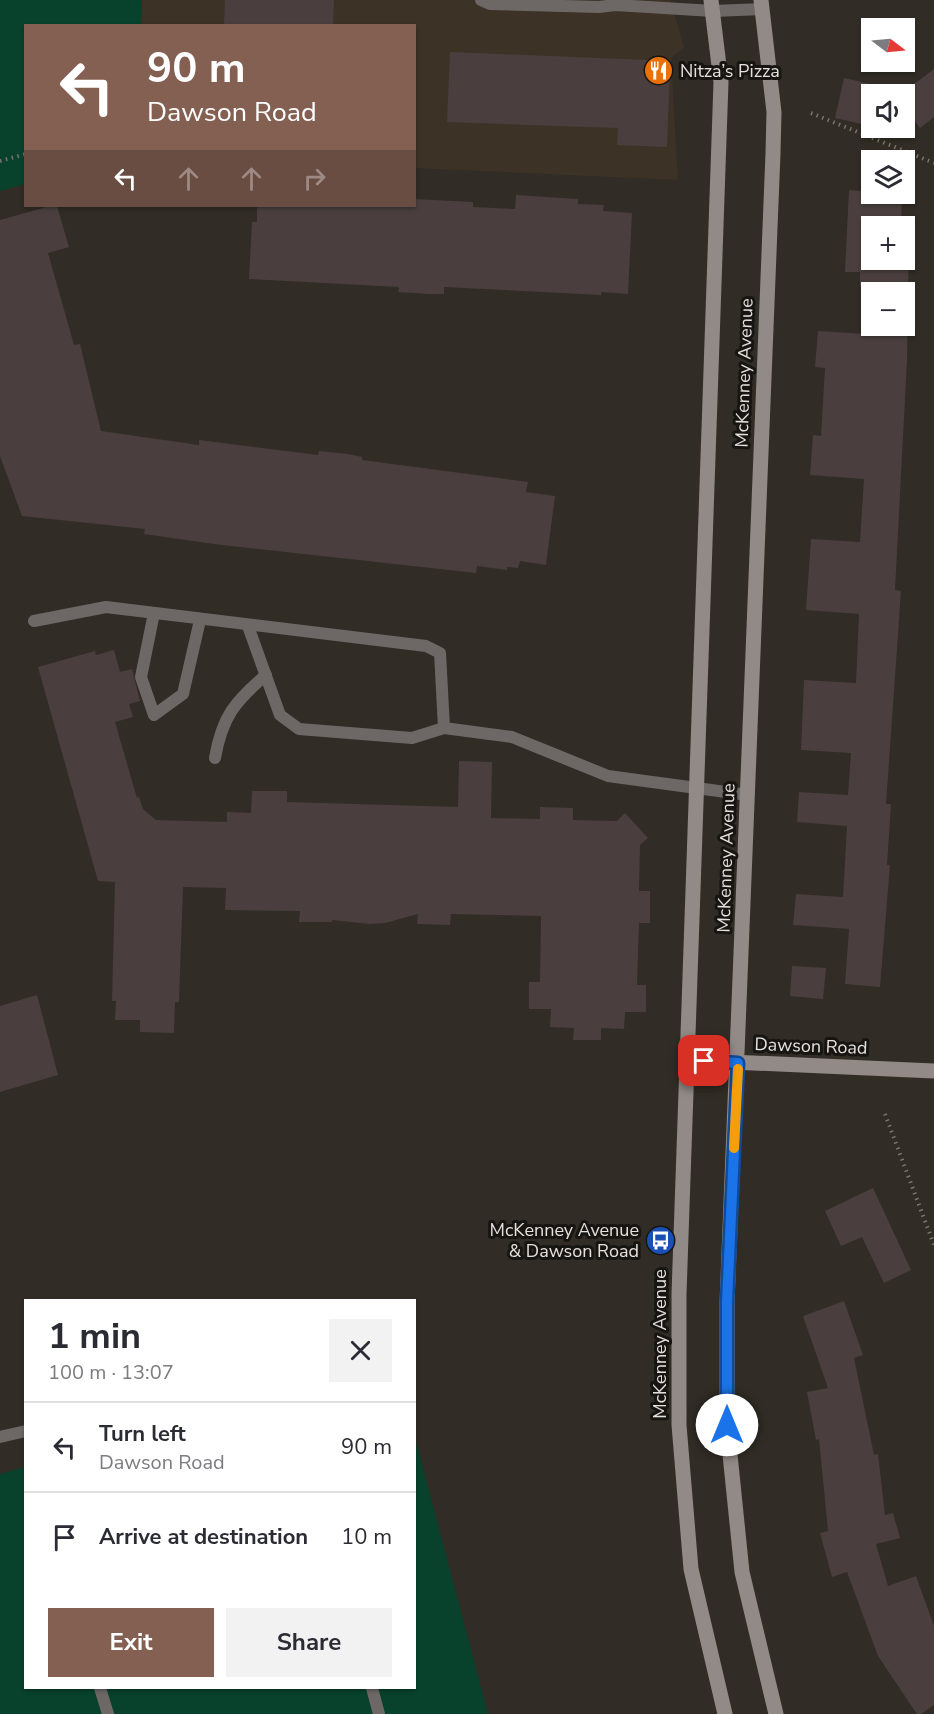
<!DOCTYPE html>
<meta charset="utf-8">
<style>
:root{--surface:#fff;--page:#f2f2f3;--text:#2b2b33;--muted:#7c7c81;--line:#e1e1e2;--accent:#846053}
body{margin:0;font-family:"Nunito Sans",sans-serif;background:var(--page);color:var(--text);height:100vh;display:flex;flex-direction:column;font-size:22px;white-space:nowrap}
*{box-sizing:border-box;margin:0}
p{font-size:20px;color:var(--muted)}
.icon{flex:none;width:33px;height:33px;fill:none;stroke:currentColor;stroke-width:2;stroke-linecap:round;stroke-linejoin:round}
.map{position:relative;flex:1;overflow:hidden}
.panel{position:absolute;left:24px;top:1299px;width:392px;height:390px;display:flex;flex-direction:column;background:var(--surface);border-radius:0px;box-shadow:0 2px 4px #0004}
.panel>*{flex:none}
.guide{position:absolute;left:24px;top:24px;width:392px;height:183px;border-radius:0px;box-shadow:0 2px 4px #0004;background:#846053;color:#fff;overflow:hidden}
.needle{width:39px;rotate:106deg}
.buttons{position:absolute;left:861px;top:18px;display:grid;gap:12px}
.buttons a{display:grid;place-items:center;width:54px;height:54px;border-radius:0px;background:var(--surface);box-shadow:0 2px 4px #0004;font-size:30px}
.pin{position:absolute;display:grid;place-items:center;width:51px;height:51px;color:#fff;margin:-26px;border-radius:12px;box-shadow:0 3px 9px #0006}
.me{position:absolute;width:66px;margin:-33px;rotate:0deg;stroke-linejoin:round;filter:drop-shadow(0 0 4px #0008)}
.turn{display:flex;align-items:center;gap:21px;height:126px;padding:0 24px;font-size:27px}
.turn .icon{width:78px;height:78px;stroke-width:2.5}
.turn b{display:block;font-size:42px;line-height:51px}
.lanes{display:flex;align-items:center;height:57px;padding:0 24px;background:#0003;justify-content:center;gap:30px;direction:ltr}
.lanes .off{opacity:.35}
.round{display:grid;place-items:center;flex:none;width:63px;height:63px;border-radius:0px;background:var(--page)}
.summary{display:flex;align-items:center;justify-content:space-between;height:102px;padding:0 24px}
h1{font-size:36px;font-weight:700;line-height:45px}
.action{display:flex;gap:12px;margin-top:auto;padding:12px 24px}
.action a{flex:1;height:69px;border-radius:0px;background:var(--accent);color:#fff;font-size:24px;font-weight:700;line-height:69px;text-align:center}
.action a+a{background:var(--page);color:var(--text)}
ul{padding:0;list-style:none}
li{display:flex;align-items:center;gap:18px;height:90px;padding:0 24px;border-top:2px solid var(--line)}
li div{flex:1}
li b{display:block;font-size:22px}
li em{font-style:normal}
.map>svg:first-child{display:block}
</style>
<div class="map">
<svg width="934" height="1714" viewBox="0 0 934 1714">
<rect width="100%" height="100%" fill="#312c25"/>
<polygon fill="#3c3326" points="142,0 670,0 684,47 671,58 678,180 414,168 414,26 141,26"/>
<g fill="#08422c">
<polygon points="0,0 142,0 141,25 26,26 25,184 0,191"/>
<polygon points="414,1434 488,1714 0,1714 0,1474 25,1467 26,1688 414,1688"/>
</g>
<g fill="#4a3f3e" fill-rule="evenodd">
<polygon points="225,0 334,0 333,26 224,26"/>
<polygon points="450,52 670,61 667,147 617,145 618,128 447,122"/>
<polygon points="934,69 934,117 920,128 904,107 904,94 901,94"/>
<polygon points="844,78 875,85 866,125 835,118"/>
<path d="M849,190l53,4 -1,32h-29v34h32v-24h5l-2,124 -12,230 6,1 -15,213h5l-4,61h3l-10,122 -35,-3 4,-55 -56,-4 3,-31 47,3 4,-71 -50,-4 2,-30 49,3 3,-42 -50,-3 3,-70 52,3 3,-69 -53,-4 5,-71 49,3 4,-63 -54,-4 3,-40 8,1 4,-68 -10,-1 3,-36 46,3 2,-47h-6v-15h-15zM872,292h32v34h-32z"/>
<polygon points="516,195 578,199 578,204 604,205 603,211 632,213 628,294 601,292 601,295 444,287 444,294 428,294 398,292 399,287 249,279 252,222 257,222 257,206 414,206 414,199 473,202 473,207 515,209"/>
<polygon points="50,206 57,206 69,247 48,253 74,345 80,344 101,431 199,445 199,440 318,455 319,451 348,454 362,457 362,460 528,482 526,492 555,496 546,565 520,561 518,568 507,567 507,570 477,566 476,573 214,544 144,534 145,529 22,516 0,456 0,220"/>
<polygon points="114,650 120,672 132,669 140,701 129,704 133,717 115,722 137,798 139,797 143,809 156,820 227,822 227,812 251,813 252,791 287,791 287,802 458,807 459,761 492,762 491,818 540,819 540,807 573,808 573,820 617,821 625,813 648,838 640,845 639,891 650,891 650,923 639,923 637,985 646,985 646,1012 625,1012 624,1029 601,1028 601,1040 573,1040 574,1028 550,1027 551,1009 529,1009 529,982 540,982 541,916 451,914 450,925 417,924 418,914 385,923 370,924 332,920 332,922 299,922 300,911 225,910 226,888 183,887 179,1002 175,1002 174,1033 140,1032 140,1020 115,1020 116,1001 112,1001 115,882 98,881 38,667 95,651 96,655"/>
<polygon points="792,966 826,968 823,999 790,996"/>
<polygon points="37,995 58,1075 0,1092 0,1006"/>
<polygon points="873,1188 911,1270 884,1283 862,1237 841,1246 825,1211"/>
<polygon points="844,1301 863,1355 854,1358 874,1455 878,1454 885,1515 893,1513 900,1538 876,1544 888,1586 916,1576 934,1626 934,1705 921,1714 917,1714 878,1656 847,1572 832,1577 820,1533 828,1531 819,1439 816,1440 807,1392 828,1388 803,1316"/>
</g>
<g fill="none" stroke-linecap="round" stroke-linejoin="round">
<g stroke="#79756e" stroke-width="4" stroke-dasharray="1.5 4.5" stroke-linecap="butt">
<polyline points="811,113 934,163"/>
<polyline points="0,161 26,154"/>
<polyline points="885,1114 934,1245"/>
</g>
<g stroke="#6d6866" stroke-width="12">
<polyline points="481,0 490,4 599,7 615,5 713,11 763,9"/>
<polyline points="154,613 141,677 154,715 183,694 200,620"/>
<polyline points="34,621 106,607 426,646 440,653 444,728"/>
<polyline points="248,626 280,715 299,729 412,738 444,728 512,737 608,776 748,795"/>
<path d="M215,758c7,-41 20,-57 51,-83"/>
<polyline points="0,1437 26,1431"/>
<polyline points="100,1688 108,1714"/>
<polyline points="372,1688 379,1714"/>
</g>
<g stroke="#918a87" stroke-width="15">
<polyline points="711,0 721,82 679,1294 679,1425 691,1569 725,1714"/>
<polyline points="761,0 774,112 773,153 727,1303 727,1425 742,1572 776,1714"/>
<polyline points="687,1060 934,1071"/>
</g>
</g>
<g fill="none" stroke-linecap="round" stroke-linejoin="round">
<defs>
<polyline id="route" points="704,1061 738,1063 727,1302 727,1425"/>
</defs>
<use href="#route" stroke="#114b97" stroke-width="15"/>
<use href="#route" stroke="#1a73e8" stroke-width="10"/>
<polyline stroke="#f59e0b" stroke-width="10" points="734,1148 738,1069"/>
</g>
<defs>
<symbol id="restaurant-disc" viewBox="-11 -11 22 22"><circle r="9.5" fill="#e8710a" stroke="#171511"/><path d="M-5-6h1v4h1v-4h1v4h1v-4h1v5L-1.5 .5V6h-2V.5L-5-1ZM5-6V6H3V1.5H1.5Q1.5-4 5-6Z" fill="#fff"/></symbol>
<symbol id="bus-disc" viewBox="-11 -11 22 22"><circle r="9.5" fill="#1a4fb4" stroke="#171511"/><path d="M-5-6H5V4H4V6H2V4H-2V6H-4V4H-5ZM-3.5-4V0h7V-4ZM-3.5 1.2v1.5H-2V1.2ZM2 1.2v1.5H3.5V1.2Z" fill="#fff"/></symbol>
</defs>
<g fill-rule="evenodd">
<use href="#restaurant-disc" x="642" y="54" width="33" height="33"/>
<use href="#bus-disc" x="644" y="1224" width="33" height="33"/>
</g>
<g text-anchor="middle" stroke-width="6" stroke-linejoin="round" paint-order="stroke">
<g font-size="18" fill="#e4e1dc" stroke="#171511" text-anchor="start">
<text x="680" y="77">Nitza’s Pizza</text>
<text x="639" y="1236" text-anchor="end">McKenney Avenue<tspan x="639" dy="21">&amp; Dawson Road</tspan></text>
</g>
<g font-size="18" fill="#e4e1dc" stroke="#171511">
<text transform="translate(744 373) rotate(-88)" y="6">McKenney Avenue</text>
<text transform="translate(726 858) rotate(-88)" y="6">McKenney Avenue</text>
<text transform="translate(811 1046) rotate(2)" y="6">Dawson Road</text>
<text transform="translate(660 1344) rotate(-90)" y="6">McKenney Avenue</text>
</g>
</g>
</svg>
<div class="buttons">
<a><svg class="needle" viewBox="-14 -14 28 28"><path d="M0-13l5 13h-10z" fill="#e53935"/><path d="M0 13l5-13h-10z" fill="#7c7c81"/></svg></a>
<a><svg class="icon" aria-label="sound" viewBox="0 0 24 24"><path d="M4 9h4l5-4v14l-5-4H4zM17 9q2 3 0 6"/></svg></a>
<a><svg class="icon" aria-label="layers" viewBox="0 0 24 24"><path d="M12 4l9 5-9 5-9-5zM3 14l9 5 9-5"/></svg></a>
<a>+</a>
<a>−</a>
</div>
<div class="pin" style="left:704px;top:1061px;background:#d93025"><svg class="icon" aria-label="arrive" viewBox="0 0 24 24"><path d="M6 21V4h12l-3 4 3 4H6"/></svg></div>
<svg class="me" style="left:727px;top:1425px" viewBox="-20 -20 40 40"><circle r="19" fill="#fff"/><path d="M0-13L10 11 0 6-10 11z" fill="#1a73e8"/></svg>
<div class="guide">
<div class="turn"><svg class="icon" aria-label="left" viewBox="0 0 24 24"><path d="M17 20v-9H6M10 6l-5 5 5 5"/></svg><div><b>90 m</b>Dawson Road</div></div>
<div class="lanes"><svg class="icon" aria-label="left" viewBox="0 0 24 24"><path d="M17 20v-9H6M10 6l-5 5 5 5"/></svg><svg class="icon off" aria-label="ahead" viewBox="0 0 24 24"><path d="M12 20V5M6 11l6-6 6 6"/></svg><svg class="icon off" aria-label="ahead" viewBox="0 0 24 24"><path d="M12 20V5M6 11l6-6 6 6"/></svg><svg class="icon off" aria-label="right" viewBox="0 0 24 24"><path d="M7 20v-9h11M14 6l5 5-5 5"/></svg></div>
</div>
<section class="panel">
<div class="summary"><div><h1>1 min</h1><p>100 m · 13:07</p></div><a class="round"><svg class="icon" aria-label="close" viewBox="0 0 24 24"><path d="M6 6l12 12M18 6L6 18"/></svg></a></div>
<ul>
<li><svg class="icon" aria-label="left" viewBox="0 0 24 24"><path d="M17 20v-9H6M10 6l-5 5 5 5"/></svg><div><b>Turn left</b><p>Dawson Road</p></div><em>90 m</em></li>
<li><svg class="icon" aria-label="arrive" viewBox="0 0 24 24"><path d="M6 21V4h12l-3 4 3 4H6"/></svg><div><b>Arrive at destination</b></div><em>10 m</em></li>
</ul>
<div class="action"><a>Exit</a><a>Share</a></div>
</section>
</div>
